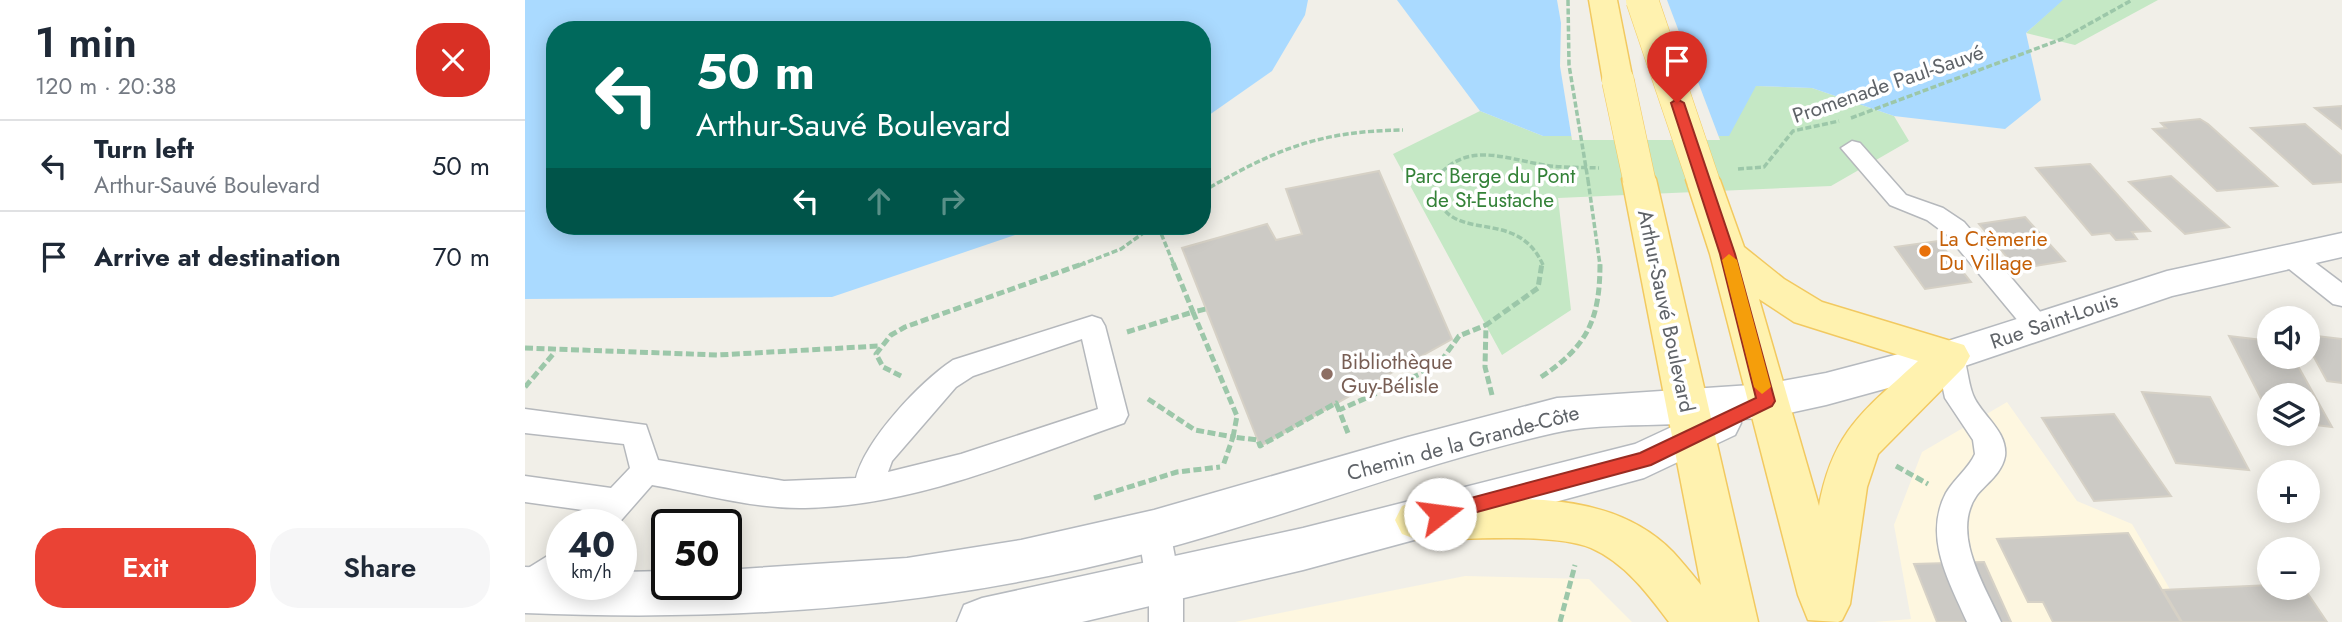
<!DOCTYPE html>
<meta charset="utf-8">
<style>
:root{--surface:#fff;--page:#f6f6f7;--text:#1f2937;--muted:#747a83;--line:#e0e1e3;--accent:#ea4335}
body{margin:0;font-family:Jost,sans-serif;background:var(--page);color:var(--text);height:100vh;display:flex;flex-direction:column;font-size:26px;white-space:nowrap}
*{box-sizing:border-box;margin:0}
p{font-size:23px;color:var(--muted)}
.icon{flex:none;width:38px;height:38px;fill:none;stroke:currentColor;stroke-width:2;stroke-linecap:round;stroke-linejoin:round}
.map{position:relative;flex:1;overflow:hidden}
.drawer{display:flex;flex-direction:column;background:var(--surface);width:525px}
.drawer>*{flex:none}
.banner{position:absolute;left:21px;top:21px;width:665px;height:214px;border-radius:28px;box-shadow:0 4px 18px #0003;background:#00695c;color:#fff;overflow:hidden}
.fabs{position:absolute;left:1732px;top:306px;display:grid;gap:14px}
.fabs a{display:grid;place-items:center;width:63px;height:63px;border-radius:50%;background:var(--surface);box-shadow:0 4px 18px #0003;font-size:35px}
.speed{position:absolute;left:21px;top:509px;display:flex;gap:14px;font-size:35px;font-weight:700;text-align:center}
.speed>*{display:grid;place-content:center;width:91px;height:91px;border-radius:50%;background:var(--surface);box-shadow:0 4px 18px #0003;line-height:1}
.speed small{font-size:18px;font-weight:400}
.speed .limit{border:4px solid #111;border-radius:10px;background:#fff;color:#111}
.pin{position:absolute;display:grid;place-items:center;width:60px;height:60px;color:#fff;margin:-72px -30px;border-radius:50% 50% 50% 0;rotate:-45deg;box-shadow:0 0 7px #0007}
.pin .icon{rotate:45deg}
.me{position:absolute;width:77px;margin:-38px;rotate:75deg;stroke-linejoin:round;filter:drop-shadow(0 0 5px #0008)}
.turn{display:flex;align-items:center;gap:24px;height:147px;padding:0 35px;font-size:32px}
.turn .icon{width:91px;height:91px;stroke-width:2.5}
.turn b{display:block;font-size:49px;line-height:60px}
.lanes{display:flex;align-items:center;height:66px;padding:0 35px;background:#0003;justify-content:center;gap:35px;direction:ltr}
.lanes .off{opacity:.35}
.round{display:grid;place-items:center;flex:none;width:74px;height:74px;border-radius:28px;background:var(--page)}
.head{display:flex;align-items:center;justify-content:space-between;height:119px;padding:0 35px}
h1{font-size:42px;font-weight:600;line-height:52px}
.cta{display:flex;gap:14px;margin-top:auto;padding:14px 35px}
.cta a{flex:1;height:80px;border-radius:28px;background:var(--accent);color:#fff;font-size:28px;font-weight:600;line-height:80px;text-align:center}
.cta a+a{background:var(--page);color:var(--text)}
ul{padding:0;list-style:none}
li{display:flex;align-items:center;gap:21px;height:91px;padding:0 35px;border-top:2px solid var(--line)}
li div{flex:1}
li b{display:block;font-size:26px}
li em{font-style:normal}
main{display:flex;flex:1;min-height:0}
.map>svg:first-child{display:block}
</style>
<main>
<section class="drawer">
<div class="head"><div><h1>1 min</h1><p>120 m · 20:38</p></div><a class="round" style="background:#d93025;color:#fff"><svg class="icon" aria-label="close" viewBox="0 0 24 24"><path d="M6 6l12 12M18 6L6 18"/></svg></a></div>
<ul>
<li><svg class="icon" aria-label="left" viewBox="0 0 24 24"><path d="M17 20v-9H6M10 6l-5 5 5 5"/></svg><div><b>Turn left</b><p>Arthur-Sauvé Boulevard</p></div><em>50 m</em></li>
<li><svg class="icon" aria-label="arrive" viewBox="0 0 24 24"><path d="M6 21V4h12l-3 4 3 4H6"/></svg><div><b>Arrive at destination</b></div><em>70 m</em></li>
</ul>
<div class="cta"><a>Exit</a><a>Share</a></div>
</section>
<div class="map">
<svg width="1817" height="622" viewBox="0 0 1817 622">
<rect width="100%" height="100%" fill="#f1efe8"/>
<g fill="#fef7e0">
<polygon points="1482,402 1552,501 1607,524 1664,622 1349,622 1386,619 1369,525 1397,452"/>
<polygon points="940,576 1064,579 1107,622 710,622"/>
</g>
<g fill="#c5e8c5">
<polygon points="1537,0 1633,0 1550,45 1501,33"/>
<polygon points="1231,86 1287,88 1369,116 1384,141 1306,186 1033,198 1046,310 977,355 868,154 955,111 1018,136"/>
</g>
<g fill="#aadaff">
<polygon points="0,0 783,0 780,15 747,71 677,120 677,30 30,30 30,226 517,226 307,297 0,299"/>
<polygon points="872,0 1538,0 1501,33 1516,100 1480,129 1369,116 1287,88 1231,86 1204,136 1018,136 955,111"/>
</g>
<polygon fill="#f1efe8" points="1032,0 1142,0 1195,140 1047,140 1035,66 1036,23"/>
<g fill="#cccac5" stroke="#d6d1c6" stroke-width="2">
<polygon points="1817,106 1817,129 1790,108"/>
<polygon points="1675,119 1683,124 1752,186 1692,191 1628,129 1641,128 1636,123"/>
<polygon points="1780,124 1817,156 1817,182 1788,184 1726,128"/>
<polygon points="1565,164 1625,231 1607,232 1612,239 1591,240 1585,233 1567,235 1511,168"/>
<polygon points="854,171 927,339 735,446 657,248 742,224 751,240 777,234 761,189"/>
<polygon points="1646,176 1704,227 1660,234 1604,182"/>
<polygon points="1500,217 1540,261 1492,269 1454,224"/>
<polygon points="1413,241 1446,282 1400,289 1370,247"/>
<polygon points="1783,335 1817,339 1817,383 1802,381 1783,346"/>
<polygon points="1704,336 1745,341 1745,357 1768,357 1807,427 1783,424 1783,396 1745,396 1745,416"/>
<polygon points="1617,392 1685,397 1724,470 1651,463"/>
<polygon points="1589,414 1646,496 1569,501 1517,418"/>
<polygon points="1603,533 1656,622 1528,622 1518,602 1503,602 1472,539"/>
<polygon points="1459,562 1486,622 1412,622 1389,564"/>
<polygon points="1745,585 1745,588 1779,588 1802,622 1657,622 1638,590"/>
</g>
<g fill="none" stroke-linecap="round" stroke-linejoin="round">
<defs>
<g id="service">
<polygon points="1327,141 1335,143 1381,195 1418,208 1439,222 1522,320 1526,327 1522,334 1513,337 1504,334 1421,234 1402,220 1365,205 1316,148"/>
<polygon points="1763,246 1772,249 1817,283 1817,306 1808,304 1754,261 1751,255 1754,249"/>
<path d="M567,316l9,3 4,7 23,89 -4,8c-103,36 -208,83 -319,85 -51,1 -102,-14 -153,-23l-35,40h-36l9,-14 -65,-9v-26l86,12 19,-20 -6,-24 -99,-11v-24l121,16 12,35 126,21 72,-3c10,-39 64,-96 97,-118zM557,339l16,70 -137,45 -73,18 4,-11 64,-74 17,-11z"/>
<path d="M1425,346l10,3c8,14 7,31 13,46 8,20 35,36 32,61 -3,17 -18,27 -28,39 -27,38 8,91 24,127h-34c-18,-41 -44,-85 -21,-129 8,-14 23,-25 29,-39l-2,-14 -28,-42 -9,-42 4,-7z"/>
<polygon points="629,517 640,521 645,531 658,599 658,622 624,622 624,599 613,531 618,521"/>
<polygon points="37,547 37,581 12,601 0,605 0,570"/>
</g>
<path id="secondary" d="M1817,233v24l-170,39 -222,75 -124,34 -60,13 -27,1 2,4 -6,12 -91,43 -341,92 -221,52h-125l7,-17 18,-7 321,-70 332,-84 43,-20c-40,2 -85,0 -124,9 -137,31 -267,84 -402,119 -212,55 -409,70 -627,61v-46l37,2v15h59v-12l46,-1v13h59v-14l181,-12 114,-18 133,-30 254,-73 149,-39 209,-14 60,-11 122,-32 219,-70z"/>
<g id="primary">
<polygon points="1064,0 1092,0 1108,81 1104,87 1093,90 1082,87 1078,81"/>
<path d="M1114,168l12,3 5,8 102,443h-89c-21,-28 -44,-59 -78,-74 -38,-16 -129,-8 -173,-8l-16,-6 -7,-14 7,-14 16,-6c85,0 190,-15 255,52 10,11 19,22 28,33l-79,-406 5,-8z"/>
<path d="M1178,169l12,3 5,8 24,67 40,32 38,23 142,43 6,11 -6,11 -86,87 -11,33 -17,117 -8,16 -4,2 -30,-2 -10,-25 -88,-341 -24,-74 5,-8zM1234,299l35,23 124,39c-53,49 -85,69 -99,145z"/>
</g>
</defs>
<use href="#service" stroke="#b5b8bc" stroke-width="3"/>
<use href="#secondary" stroke="#b6babf" stroke-width="3"/>
<use href="#primary" stroke="#f2c960" stroke-width="3"/>
<g stroke="#9cc7a9" stroke-width="3.5" stroke-dasharray="6 2.5" stroke-linecap="butt">
<polyline points="1326,118 1537,39 1607,0"/>
<polyline points="1213,169 1239,167 1268,131 1314,121"/>
<polyline points="1063,180 1075,265"/>
<path d="M677,192c72,-42 116,-61 201,-62"/>
<polyline points="633,226 649,265"/>
<polyline points="555,265 596,249 628,226"/>
<path d="M1018,265c-24,-54 -79,-26 -101,-58 -5,-7 -6,-18 -8,-26 31,-41 68,-23 110,-16 18,3 37,2 55,3"/>
</g>
<g stroke="#9cc7a9" stroke-width="5" stroke-dasharray="8 3.5" stroke-linecap="butt">
<polyline points="648,263 668,312 681,309"/>
<polyline points="602,332 668,312 712,416 708,437 733,440 735,446 811,403 814,410"/>
<polyline points="0,348 193,355 354,346"/>
<polyline points="376,376 358,367 351,354 366,335 380,327 560,263"/>
<path d="M1016,377c47,-31 59,-58 59,-114"/>
<polyline points="0,387 30,352"/>
<polyline points="967,395 960,367 961,325 1013,288 1017,263"/>
<polyline points="623,399 670,430 708,437 698,466"/>
<polyline points="823,433 814,410 904,370 916,361 934,336 961,325"/>
<polyline points="1371,466 1403,484"/>
<polyline points="569,498 652,472 695,467"/>
<polyline points="1035,622 1050,565"/>
</g>
<use href="#service" fill="#fff" fill-rule="evenodd"/>
<use href="#secondary" fill="#fff" fill-rule="evenodd"/>
<use href="#primary" fill="#fff2af" fill-rule="evenodd"/>
<defs>
<g id="primary-bridge">
<polyline points="1117,0 1178,180"/>
<polyline points="1093,81 1114,179"/>
</g>
</defs>
<use href="#primary-bridge" stroke="#f2c960" stroke-width="33" stroke-linecap="butt"/>
<polyline stroke="#9cc7a9" stroke-width="3.5" stroke-dasharray="6 2.5" stroke-linecap="butt" points="1043,0 1044,65 1063,180"/>
<use href="#primary-bridge" stroke="#fff2af" stroke-width="32"/>
</g>
<polygon fill="#ea4335" stroke="#982c22" stroke-width="2" points="1152,99 1159,103 1210,254 1250,401 1247,406 1126,465 915,522 908,520 906,514 908,508 1115,453 1231,398 1195,254 1146,103"/>
<polygon fill="#f59e0b" points="1204,254 1212,260 1246,387 1237,394 1229,387 1197,260"/>
<circle fill="#e8710a" stroke="#fff" stroke-width="2.5" cx="1400" cy="251" r="7"/>
<circle fill="#8d6e63" stroke="#fff" stroke-width="2.5" cx="802" cy="374" r="7"/>
<g text-anchor="middle" stroke-width="7" stroke-linejoin="round" paint-order="stroke">
<g font-size="21" fill="#5f6368" stroke="#fff">
<text transform="translate(1363 84) rotate(-19)" y="7">Promenade Paul-Sauvé</text>
<text transform="translate(1141 311) rotate(78)" y="7">Arthur-Sauvé Boulevard</text>
<text transform="translate(1529 321) rotate(-19)" y="7">Rue Saint-Louis</text>
<text transform="translate(938 443) rotate(-15)" y="7">Chemin de la Grande-Côte</text>
</g>
<g font-size="21" fill="#348238" stroke="#fff">
<text x="965" y="183">Parc Berge du Pont<tspan x="965" dy="24">de St-Eustache</tspan></text>
</g>
<g font-size="21" fill="#c56008" stroke="#fff" text-anchor="start">
<text x="1414" y="246">La Crèmerie<tspan x="1414" dy="24">Du Village</tspan></text>
</g>
<g font-size="21" fill="#785e54" stroke="#fff" text-anchor="start">
<text x="816" y="369">Bibliothèque<tspan x="816" dy="24">Guy-Bélisle</tspan></text>
</g>
</g>
</svg>
<div class="fabs">
<a><svg class="icon" aria-label="sound" viewBox="0 0 24 24"><path d="M4 9h4l5-4v14l-5-4H4zM17 9q2 3 0 6"/></svg></a>
<a><svg class="icon" aria-label="layers" viewBox="0 0 24 24"><path d="M12 4l9 5-9 5-9-5zM3 14l9 5 9-5"/></svg></a>
<a>+</a>
<a>−</a>
</div>
<div class="speed"><div>40<small>km/h</small></div><div class="limit">50</div></div>
<div class="pin" style="left:1152px;top:103px;background:#d93025"><svg class="icon" aria-label="arrive" viewBox="0 0 24 24"><path d="M6 21V4h12l-3 4 3 4H6"/></svg></div>
<svg class="me" style="left:915px;top:514px" viewBox="-20 -20 40 40"><circle r="19" fill="#fff"/><path d="M0-13L10 11 0 6-10 11z" fill="#ea4335"/></svg>
<div class="banner">
<div class="turn"><svg class="icon" aria-label="left" viewBox="0 0 24 24"><path d="M17 20v-9H6M10 6l-5 5 5 5"/></svg><div><b>50 m</b>Arthur-Sauvé Boulevard</div></div>
<div class="lanes"><svg class="icon" aria-label="left" viewBox="0 0 24 24"><path d="M17 20v-9H6M10 6l-5 5 5 5"/></svg><svg class="icon off" aria-label="ahead" viewBox="0 0 24 24"><path d="M12 20V5M6 11l6-6 6 6"/></svg><svg class="icon off" aria-label="right" viewBox="0 0 24 24"><path d="M7 20v-9h11M14 6l5 5-5 5"/></svg></div>
</div>
</div>
</main>
